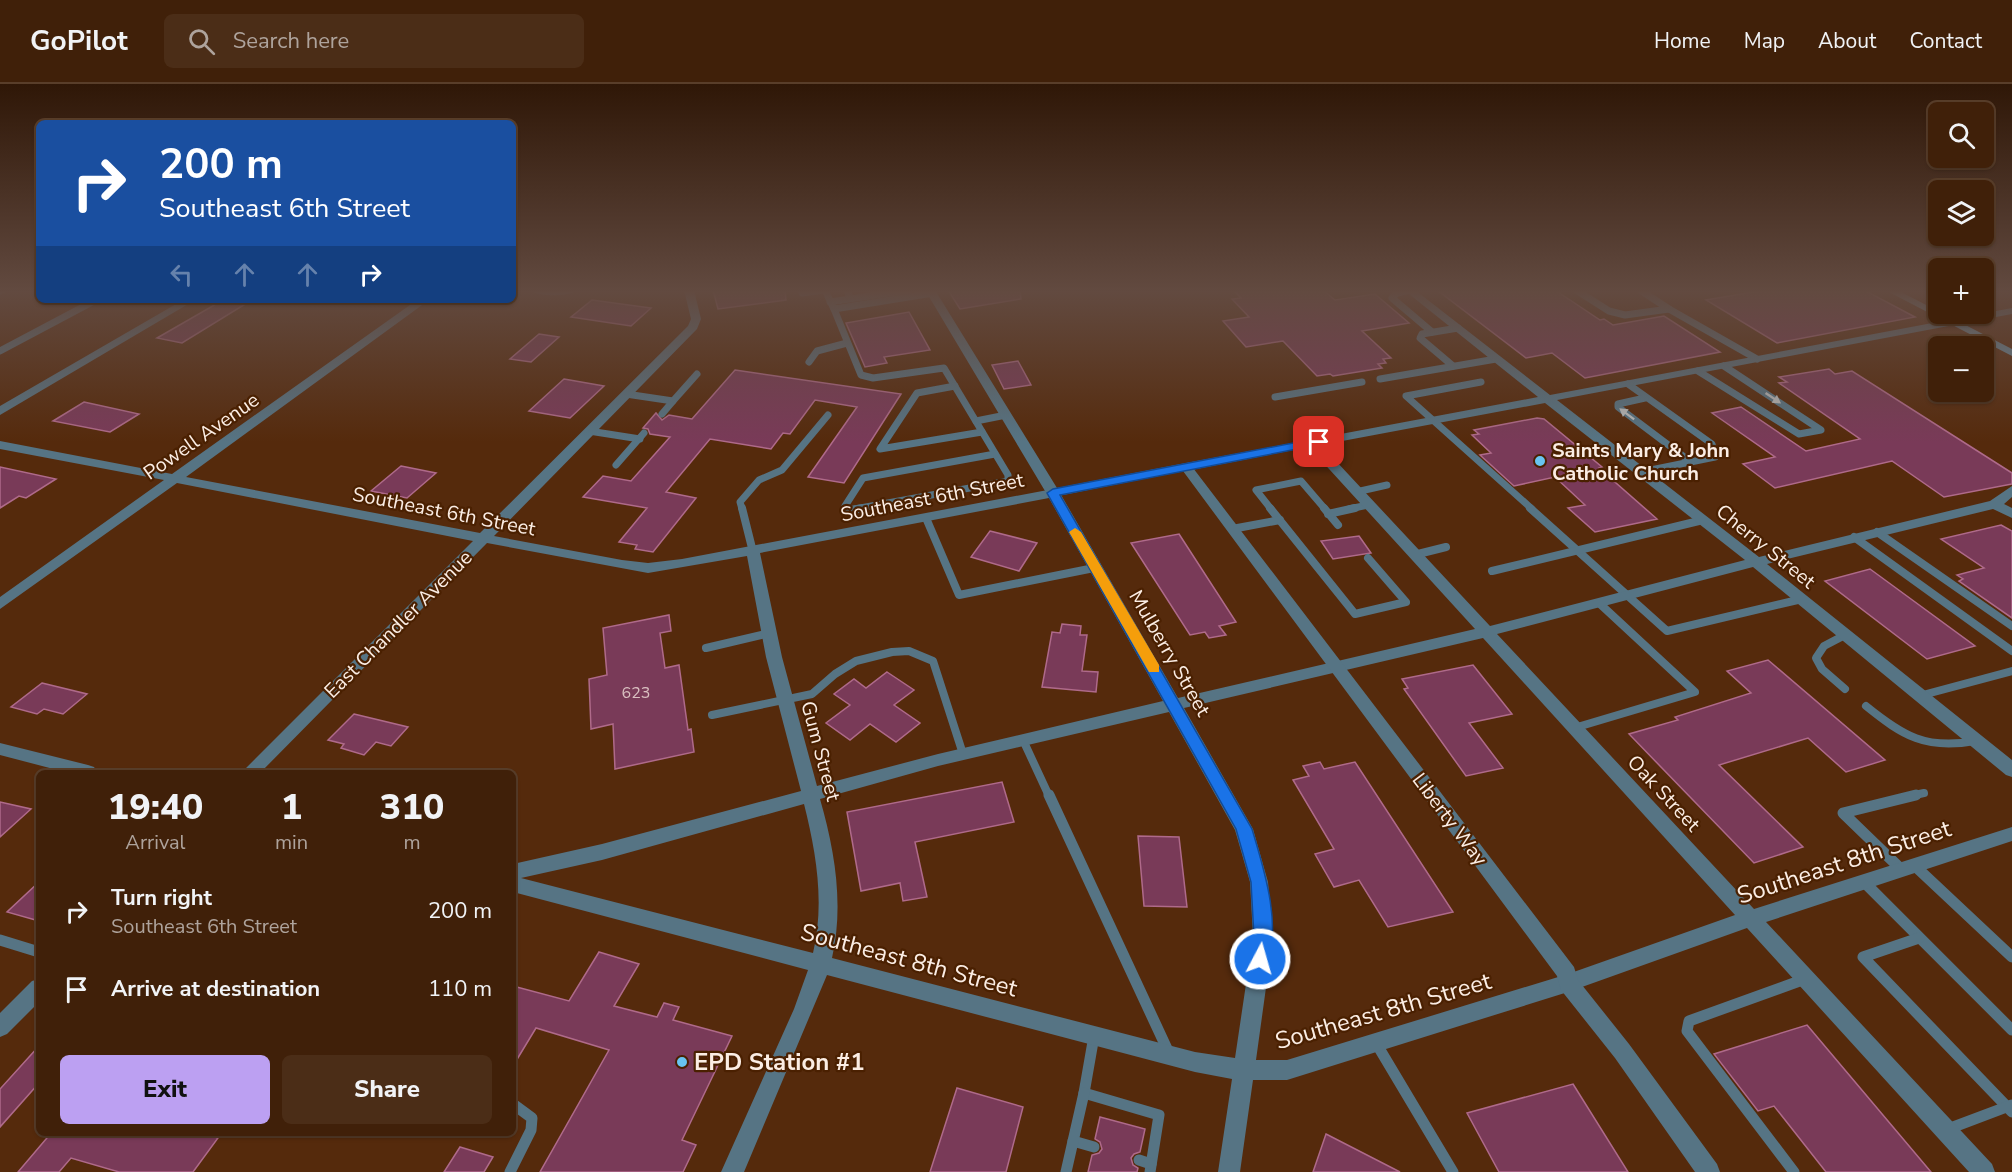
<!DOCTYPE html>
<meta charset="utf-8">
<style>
:root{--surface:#402009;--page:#4b2d17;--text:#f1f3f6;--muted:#aea39c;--line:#593e2a;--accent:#bca0f2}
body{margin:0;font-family:"Nunito Sans",sans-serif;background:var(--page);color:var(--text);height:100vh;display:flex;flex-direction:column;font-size:22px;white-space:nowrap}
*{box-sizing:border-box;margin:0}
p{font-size:20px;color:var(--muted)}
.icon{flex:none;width:33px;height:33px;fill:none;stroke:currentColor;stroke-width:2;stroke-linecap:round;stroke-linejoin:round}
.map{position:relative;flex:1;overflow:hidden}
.details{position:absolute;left:36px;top:686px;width:480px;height:366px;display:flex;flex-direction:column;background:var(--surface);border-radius:9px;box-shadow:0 2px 4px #0004,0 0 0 2px var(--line)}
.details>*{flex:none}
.banner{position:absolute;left:36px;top:36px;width:480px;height:183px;border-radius:9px;box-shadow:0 2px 4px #0004,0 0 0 2px var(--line);background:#1a4fa0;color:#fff;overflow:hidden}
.buttons{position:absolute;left:1928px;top:18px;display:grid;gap:12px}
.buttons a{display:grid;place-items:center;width:66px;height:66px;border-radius:9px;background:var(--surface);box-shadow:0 2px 4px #0004,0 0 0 2px var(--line);font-size:30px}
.pin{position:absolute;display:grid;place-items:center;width:51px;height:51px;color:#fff;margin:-26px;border-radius:12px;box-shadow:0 3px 9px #0006}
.me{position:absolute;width:66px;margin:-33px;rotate:6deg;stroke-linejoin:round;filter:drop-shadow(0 0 4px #0008)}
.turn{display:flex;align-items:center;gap:21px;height:126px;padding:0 24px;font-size:27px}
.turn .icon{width:78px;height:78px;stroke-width:2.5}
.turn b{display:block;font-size:42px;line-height:51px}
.lanes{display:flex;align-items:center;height:57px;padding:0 24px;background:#0003;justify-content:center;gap:30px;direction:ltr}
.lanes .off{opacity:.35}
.eta{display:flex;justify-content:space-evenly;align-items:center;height:102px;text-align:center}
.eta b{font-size:36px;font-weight:800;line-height:42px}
.button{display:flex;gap:12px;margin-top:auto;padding:12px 24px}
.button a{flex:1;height:69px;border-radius:9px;background:var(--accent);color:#111;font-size:24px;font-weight:800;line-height:69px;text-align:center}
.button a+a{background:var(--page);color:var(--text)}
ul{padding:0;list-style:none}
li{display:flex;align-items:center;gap:18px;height:78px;padding:0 24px}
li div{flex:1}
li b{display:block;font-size:22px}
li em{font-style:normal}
header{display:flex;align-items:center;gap:36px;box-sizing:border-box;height:84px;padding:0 30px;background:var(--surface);border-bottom:2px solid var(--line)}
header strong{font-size:28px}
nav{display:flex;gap:33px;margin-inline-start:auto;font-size:21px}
.search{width:420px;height:54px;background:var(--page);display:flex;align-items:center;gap:15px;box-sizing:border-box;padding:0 21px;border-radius:9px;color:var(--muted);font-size:22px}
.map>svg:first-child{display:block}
</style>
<header>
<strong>GoPilot</strong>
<div class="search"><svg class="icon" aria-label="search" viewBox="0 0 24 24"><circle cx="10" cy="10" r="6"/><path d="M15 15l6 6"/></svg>Search here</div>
<nav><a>Home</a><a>Map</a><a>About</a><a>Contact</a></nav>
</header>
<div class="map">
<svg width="2012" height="1088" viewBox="0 0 2012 1088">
<rect width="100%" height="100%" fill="#552a0c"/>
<g fill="#793a58" stroke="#af6a8a" stroke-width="1.5">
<polygon points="713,206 785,206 786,216 718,225"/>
<polygon points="948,206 1020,206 1021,215 960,225"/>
<polygon points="1233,206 1323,206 1335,216 1375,210 1409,239 1362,247 1391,274 1383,275 1386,279 1378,280 1382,284 1333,292 1330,290 1317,292 1283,257 1246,263 1223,237 1249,233 1232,215 1241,214"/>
<polygon points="1437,206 1555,206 1600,236 1604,235 1613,241 1664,232 1720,268 1585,294 1552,269 1526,274"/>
<polygon points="1765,206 1864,206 1915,233 1777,259 1706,216"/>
<polygon points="223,216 245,216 247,219 182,259 157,254"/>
<polygon points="592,216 651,224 631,242 571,233"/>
<polygon points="909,228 930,266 884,273 887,279 865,283 846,239"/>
<polygon points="539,250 559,253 531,278 510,275"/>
<polygon points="1018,277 1031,301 1004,305 992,281"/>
<polygon points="1829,285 1835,290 1852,287 2012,389 2012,400 1944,413 1892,377 1775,404 1743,380 1775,373 1712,329 1741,323 1806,367 1860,355 1779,299 1787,298 1779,293"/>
<polygon points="735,286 901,310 844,399 808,393 857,323 815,316 790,350 783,349 771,365 710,355 666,408 696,414 653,468 635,465 637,461 619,458 647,424 583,413 603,392 631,397 670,353 650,350 648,345 643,344 656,329 662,336 669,331 692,335"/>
<polygon points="564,295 604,302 570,334 529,327"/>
<polygon points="84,318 139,330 110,348 53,337"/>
<polygon points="1537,334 1544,335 1602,383 1599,384 1657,435 1595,448 1568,424 1585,421 1555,393 1514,402 1480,371 1491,369 1472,351 1479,350 1474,346"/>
<polygon points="401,382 436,389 407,414 371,407"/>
<polygon points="0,383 56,395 26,414 19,412 0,424"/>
<polygon points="2001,441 2012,447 2012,534 1959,497 1963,495 1957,491 1984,484 1941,455"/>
<polygon points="990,447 1037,459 1019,487 971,473"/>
<polygon points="1179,450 1236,538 1219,542 1226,551 1209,554 1205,548 1190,551 1131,459"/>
<polygon points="1359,452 1371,469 1333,475 1321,457"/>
<polygon points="1870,485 1975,562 1927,575 1825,497"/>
<polygon points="669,531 671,547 660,549 665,584 679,581 688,646 691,645 694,668 615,685 613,640 591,645 589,595 607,591 603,544"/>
<polygon points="1062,540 1081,542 1080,551 1087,551 1082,587 1098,588 1096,608 1042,603 1052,548 1060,549"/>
<polygon points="1768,576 1885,676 1846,688 1808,654 1719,681 1803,763 1754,779 1629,650 1678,636 1675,633 1751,609 1727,587"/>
<polygon points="1473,581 1512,630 1469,639 1503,684 1466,692 1404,605 1408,604 1402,595"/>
<polygon points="887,588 914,606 894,621 920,639 896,658 870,640 850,656 826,639 850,621 834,610 854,595 866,604"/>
<polygon points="42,599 87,610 63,630 44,625 37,630 11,623"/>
<polygon points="354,630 408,643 391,662 376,658 364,671 341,664 344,660 328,656"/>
<polygon points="1320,678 1324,685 1355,678 1453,828 1388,843 1359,796 1334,803 1315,770 1334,765 1293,696 1309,692 1303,682"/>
<polygon points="1002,698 1014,738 915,758 927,813 903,817 900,799 861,807 847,728"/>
<polygon points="0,718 31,725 0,753"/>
<polygon points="1138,752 1179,753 1187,823 1144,822"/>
<polygon points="39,798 39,837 7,828"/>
<polygon points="599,868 639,880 614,922 657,933 664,919 679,923 673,936 732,952 682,1056 696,1061 683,1088 540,1088 609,966 536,944 513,982 513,902 569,917"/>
<polygon points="1807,941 1931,1088 1826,1088 1774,1022 1758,1027 1714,970"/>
<polygon points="39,962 39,999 0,1043 0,1005"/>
<polygon points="1573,1000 1628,1088 1499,1088 1467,1029"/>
<polygon points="957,1004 1023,1023 1006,1088 930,1088"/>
<polygon points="1100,1033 1145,1045 1140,1068 1134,1070 1131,1074 1133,1081 1138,1084 1137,1088 1088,1088 1092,1071 1099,1069 1102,1065 1100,1058 1095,1055"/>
<polygon points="52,1048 198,1048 218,1054 193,1088 119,1088 71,1074 59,1088 18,1088"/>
<polygon points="1326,1050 1400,1088 1313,1088"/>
<polygon points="460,1063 493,1073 484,1088 444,1088"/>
</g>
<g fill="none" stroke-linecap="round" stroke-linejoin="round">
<g stroke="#567484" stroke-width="7">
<polyline points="825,206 834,225 933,209"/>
<polyline points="847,206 850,214"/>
<polyline points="1410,206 1397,209 1392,214 1432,248"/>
<polyline points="1576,206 1609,227 1625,231 1669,225 1757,275"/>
<polyline points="1640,206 1669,225"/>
<polyline points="802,209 824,206"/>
<polyline points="830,218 909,206"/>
<polyline points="834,225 861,291 873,294 944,284 1008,391 1008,397 855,425"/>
<polyline points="0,267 96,216"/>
<polyline points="809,278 817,267 847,259"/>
<polyline points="1453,282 1420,254 1422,250 1458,244"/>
<polyline points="1698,287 1799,350 1821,346 1724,282"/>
<polyline points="1380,295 1496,275"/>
<polyline points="1481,298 1406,312 1532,425"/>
<polyline points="1628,300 1712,360 1715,373 1641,388"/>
<polyline points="955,302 917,309 880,365 982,348"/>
<polyline points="626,310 673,317 697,290"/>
<polyline points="1275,313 1362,298"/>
<polyline points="1645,314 1618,320 1618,323 1691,378"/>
<polyline points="662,330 673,317"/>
<polyline points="976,337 1006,331"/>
<polyline points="589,347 640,355"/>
<polyline points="616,381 644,349"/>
<polyline points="1356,408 1387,401"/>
<polyline points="742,425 740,418 759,396 782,386 828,331"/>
<polyline points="850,425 845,422 863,394 995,370"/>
<polyline points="1271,425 1256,406 1301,397 1325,425"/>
<polyline points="1349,425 1368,421"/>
</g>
<g stroke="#567484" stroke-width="8">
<polyline points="742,424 753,468"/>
<polyline points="848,424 851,426 863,424"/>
<polyline points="1270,424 1355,530 1406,518 1368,474"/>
<polyline points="1324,424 1338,441"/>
<polyline points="1530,424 1667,547 1802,515"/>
<polyline points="1328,430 1355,424"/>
<polyline points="926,434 959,511 1094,484"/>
<polyline points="1232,445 1280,436"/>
<polyline points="1877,448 2012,542"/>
<polyline points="1854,453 2012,567"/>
<polyline points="1414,471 1446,463"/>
<polyline points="1492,487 1703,436"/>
<polyline points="1845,551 1824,562 1816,574 1822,585 1845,605"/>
<polyline points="706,564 770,549"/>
<polyline points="1919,612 2012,587"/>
<path d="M1866,622c37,30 60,44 109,35"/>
<polyline points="712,631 812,610 835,590 856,577 892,568 909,567 933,577 963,670"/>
<polyline points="1574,644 1695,608 1599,519"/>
<polyline points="1023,656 1049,712"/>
<polyline points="1910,712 1924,709"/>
</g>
<g stroke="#567484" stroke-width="11">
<polyline points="1049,711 1169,969"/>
<polyline points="1915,782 2012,873"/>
<polyline points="1902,786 1843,729 1916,711"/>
<polyline points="1865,799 2012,946"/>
<polyline points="1919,854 1863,873 2012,1028"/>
<polyline points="0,856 39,868"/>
<polyline points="1094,952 1084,1009 1159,1031 1150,1088"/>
<polyline points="1376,959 1453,1088"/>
<polyline points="1948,1045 2012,1021"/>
<polyline points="1073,1057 1094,1063"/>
<polyline points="1139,1076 1151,1080"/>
<polyline points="510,1088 531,1046 532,1034 513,1020"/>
<polyline points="1066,1088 1084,1009"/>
<polyline points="1794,1088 1687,947 1689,937 1805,895"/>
</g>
<g fill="#567484" fill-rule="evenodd">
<path d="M529,206h49c-10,7 -39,7 -49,0z"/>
<path d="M684,206h10l7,29 -4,10 -203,207 128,24 26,3 34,-4 371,-70 7,4 118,205 297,-69 -166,-182 -123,24 -6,-4 6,-4 352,-66 -134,-107h11l135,105 462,-87v6l-455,86 202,157 231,-56 22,-15v11l-8,7 8,4v10l-19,-9 -226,55 245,196v17l-6,-2 -253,-208 -256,67 257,275 258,-82v14l-246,81 226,242 3,8h-26l-222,-244 -179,64 -281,88h-34l-13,92h-22l14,-93 -37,-7 -368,-97 -83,197h-23l73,-163 14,-39 -295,-78v-28l89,-20 199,-53 -35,-134 -19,-101 -99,17 -161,-30 -226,229h-19l231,-231 -296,-58 -177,126v-12l164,-117 -164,-31v-8l172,33 245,-174h12l-243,177 294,56 208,-207 3,-7zM1545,319l200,157 -255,66 -169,-181zM1049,414l114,203 -225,53 -121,32 -35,-129 -22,-104zM1483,554l252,277 -167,59 -281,86h-31l17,-123 -5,-55 -15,-53 -69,-121zM1169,628l66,118 15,52 3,55 -18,121 -40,-6 -363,-94c12,-53 3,-107 -12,-159l118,-33zM804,720c12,48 21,99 9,149l-292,-75 81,-18z"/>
<polygon points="183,216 195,216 0,331 0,322"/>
<polygon points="0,659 88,681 94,683 97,688 65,688 0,671"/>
<polygon points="39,895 39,918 7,950 0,953 0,929 32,897"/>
</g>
<g fill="#567484" fill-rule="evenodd">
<polygon points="0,206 9,206 0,211"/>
<polygon points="925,206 935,206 1057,404 1186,379 1190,380 1574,883 1578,896 1629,960 1717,1080 1720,1088 1695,1088 1615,974 1561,906 1557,892 1183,387 1053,413 1048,412"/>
</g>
<polygon fill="#6596af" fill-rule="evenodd" points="1885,206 1897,206 1938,227 1938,230 1944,230 2012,265 2012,272"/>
</g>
<defs><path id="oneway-solid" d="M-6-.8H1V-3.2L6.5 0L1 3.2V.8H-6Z" transform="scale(1.5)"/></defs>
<g fill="#b9bdbe">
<use href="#oneway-solid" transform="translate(1773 314) rotate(34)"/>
<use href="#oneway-solid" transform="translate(1627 330) rotate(-143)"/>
</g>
<linearGradient id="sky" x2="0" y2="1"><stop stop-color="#2f1707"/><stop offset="0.58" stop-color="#624a40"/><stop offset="1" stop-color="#624a40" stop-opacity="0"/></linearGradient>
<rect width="2012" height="358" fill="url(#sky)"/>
<path fill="#1a73e8" stroke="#114b97" stroke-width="1.5" d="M1319,354l6,4 -2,2 -263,51 192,334c11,37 31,98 14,136l-6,2 -7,-2 -2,-6 3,-22 -3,-55 -15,-53 -189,-336 6,-4z"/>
<polygon fill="#f59e0b" points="1075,444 1081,448 1159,581 1159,588 1149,588 1069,448"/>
<g fill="#68c4f0" stroke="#4a2001" stroke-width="2">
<circle cx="1540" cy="377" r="6"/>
<circle cx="682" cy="978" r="6"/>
</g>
<g text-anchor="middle" stroke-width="4.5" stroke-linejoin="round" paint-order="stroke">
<g font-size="16" fill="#dac0c1">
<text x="636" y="614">623</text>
</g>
<g font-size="20" fill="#fbede4" stroke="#4a2001">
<text transform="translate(201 352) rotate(-35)" y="7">Powell Avenue</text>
<text transform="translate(932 413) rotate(-11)" y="7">Southeast 6th Street</text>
<text transform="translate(444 427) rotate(11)" y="7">Southeast 6th Street</text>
<text transform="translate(1766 462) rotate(39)" y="7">Cherry Street</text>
<text transform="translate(398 540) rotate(-45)" y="7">East Chandler Avenue</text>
<text transform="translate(1170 569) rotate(60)" y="7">Mulberry Street</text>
<text transform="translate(821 667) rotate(75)" y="7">Gum Street</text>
<text transform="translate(1664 709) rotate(47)" y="7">Oak Street</text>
<text transform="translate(1450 735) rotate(53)" y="7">Liberty Way</text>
</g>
<g font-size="20" font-weight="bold" fill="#fbede4" stroke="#4a2001" text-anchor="start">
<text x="1552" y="373">Saints Mary &amp; John<tspan x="1552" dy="23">Catholic Church</tspan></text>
</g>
<g font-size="24" fill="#fbede4" stroke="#4a2001">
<text transform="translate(1844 778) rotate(-18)" y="8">Southeast 8th Street</text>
<text transform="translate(909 876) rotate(15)" y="8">Southeast 8th Street</text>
<text transform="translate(1383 927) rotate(-16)" y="8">Southeast 8th Street</text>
</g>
<g font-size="24" font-weight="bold" fill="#fbede4" stroke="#4a2001" text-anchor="start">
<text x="694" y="986">EPD Station #1</text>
</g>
</g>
</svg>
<div class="buttons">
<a><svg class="icon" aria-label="search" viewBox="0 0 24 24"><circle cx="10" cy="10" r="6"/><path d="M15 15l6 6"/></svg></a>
<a><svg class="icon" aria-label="layers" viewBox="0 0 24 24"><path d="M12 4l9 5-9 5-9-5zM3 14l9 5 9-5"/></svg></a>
<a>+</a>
<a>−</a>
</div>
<div class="pin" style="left:1319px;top:358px;background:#d93025"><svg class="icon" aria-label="arrive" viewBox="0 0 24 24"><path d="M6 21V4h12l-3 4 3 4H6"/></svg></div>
<svg class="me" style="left:1260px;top:875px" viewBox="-20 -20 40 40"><circle r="17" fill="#1a73e8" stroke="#fff" stroke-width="3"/><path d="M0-11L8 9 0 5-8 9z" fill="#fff"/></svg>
<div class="banner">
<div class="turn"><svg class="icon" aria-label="right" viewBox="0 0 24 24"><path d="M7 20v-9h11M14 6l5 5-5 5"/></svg><div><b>200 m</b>Southeast 6th Street</div></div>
<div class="lanes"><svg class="icon off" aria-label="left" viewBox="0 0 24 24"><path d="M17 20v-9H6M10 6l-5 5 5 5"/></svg><svg class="icon off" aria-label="ahead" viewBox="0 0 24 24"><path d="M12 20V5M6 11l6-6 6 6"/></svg><svg class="icon off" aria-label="ahead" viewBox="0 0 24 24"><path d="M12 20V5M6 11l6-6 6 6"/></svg><svg class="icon" aria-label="right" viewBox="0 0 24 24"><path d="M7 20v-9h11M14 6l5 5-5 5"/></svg></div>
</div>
<section class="details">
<div class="eta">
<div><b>19:40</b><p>Arrival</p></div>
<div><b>1</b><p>min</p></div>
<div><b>310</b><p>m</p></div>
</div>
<ul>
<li><svg class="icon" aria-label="right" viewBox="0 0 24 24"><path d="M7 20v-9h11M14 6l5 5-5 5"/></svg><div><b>Turn right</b><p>Southeast 6th Street</p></div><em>200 m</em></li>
<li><svg class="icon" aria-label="arrive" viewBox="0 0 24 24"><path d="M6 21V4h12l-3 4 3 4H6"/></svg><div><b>Arrive at destination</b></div><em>110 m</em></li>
</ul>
<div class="button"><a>Exit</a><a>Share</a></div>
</section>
</div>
